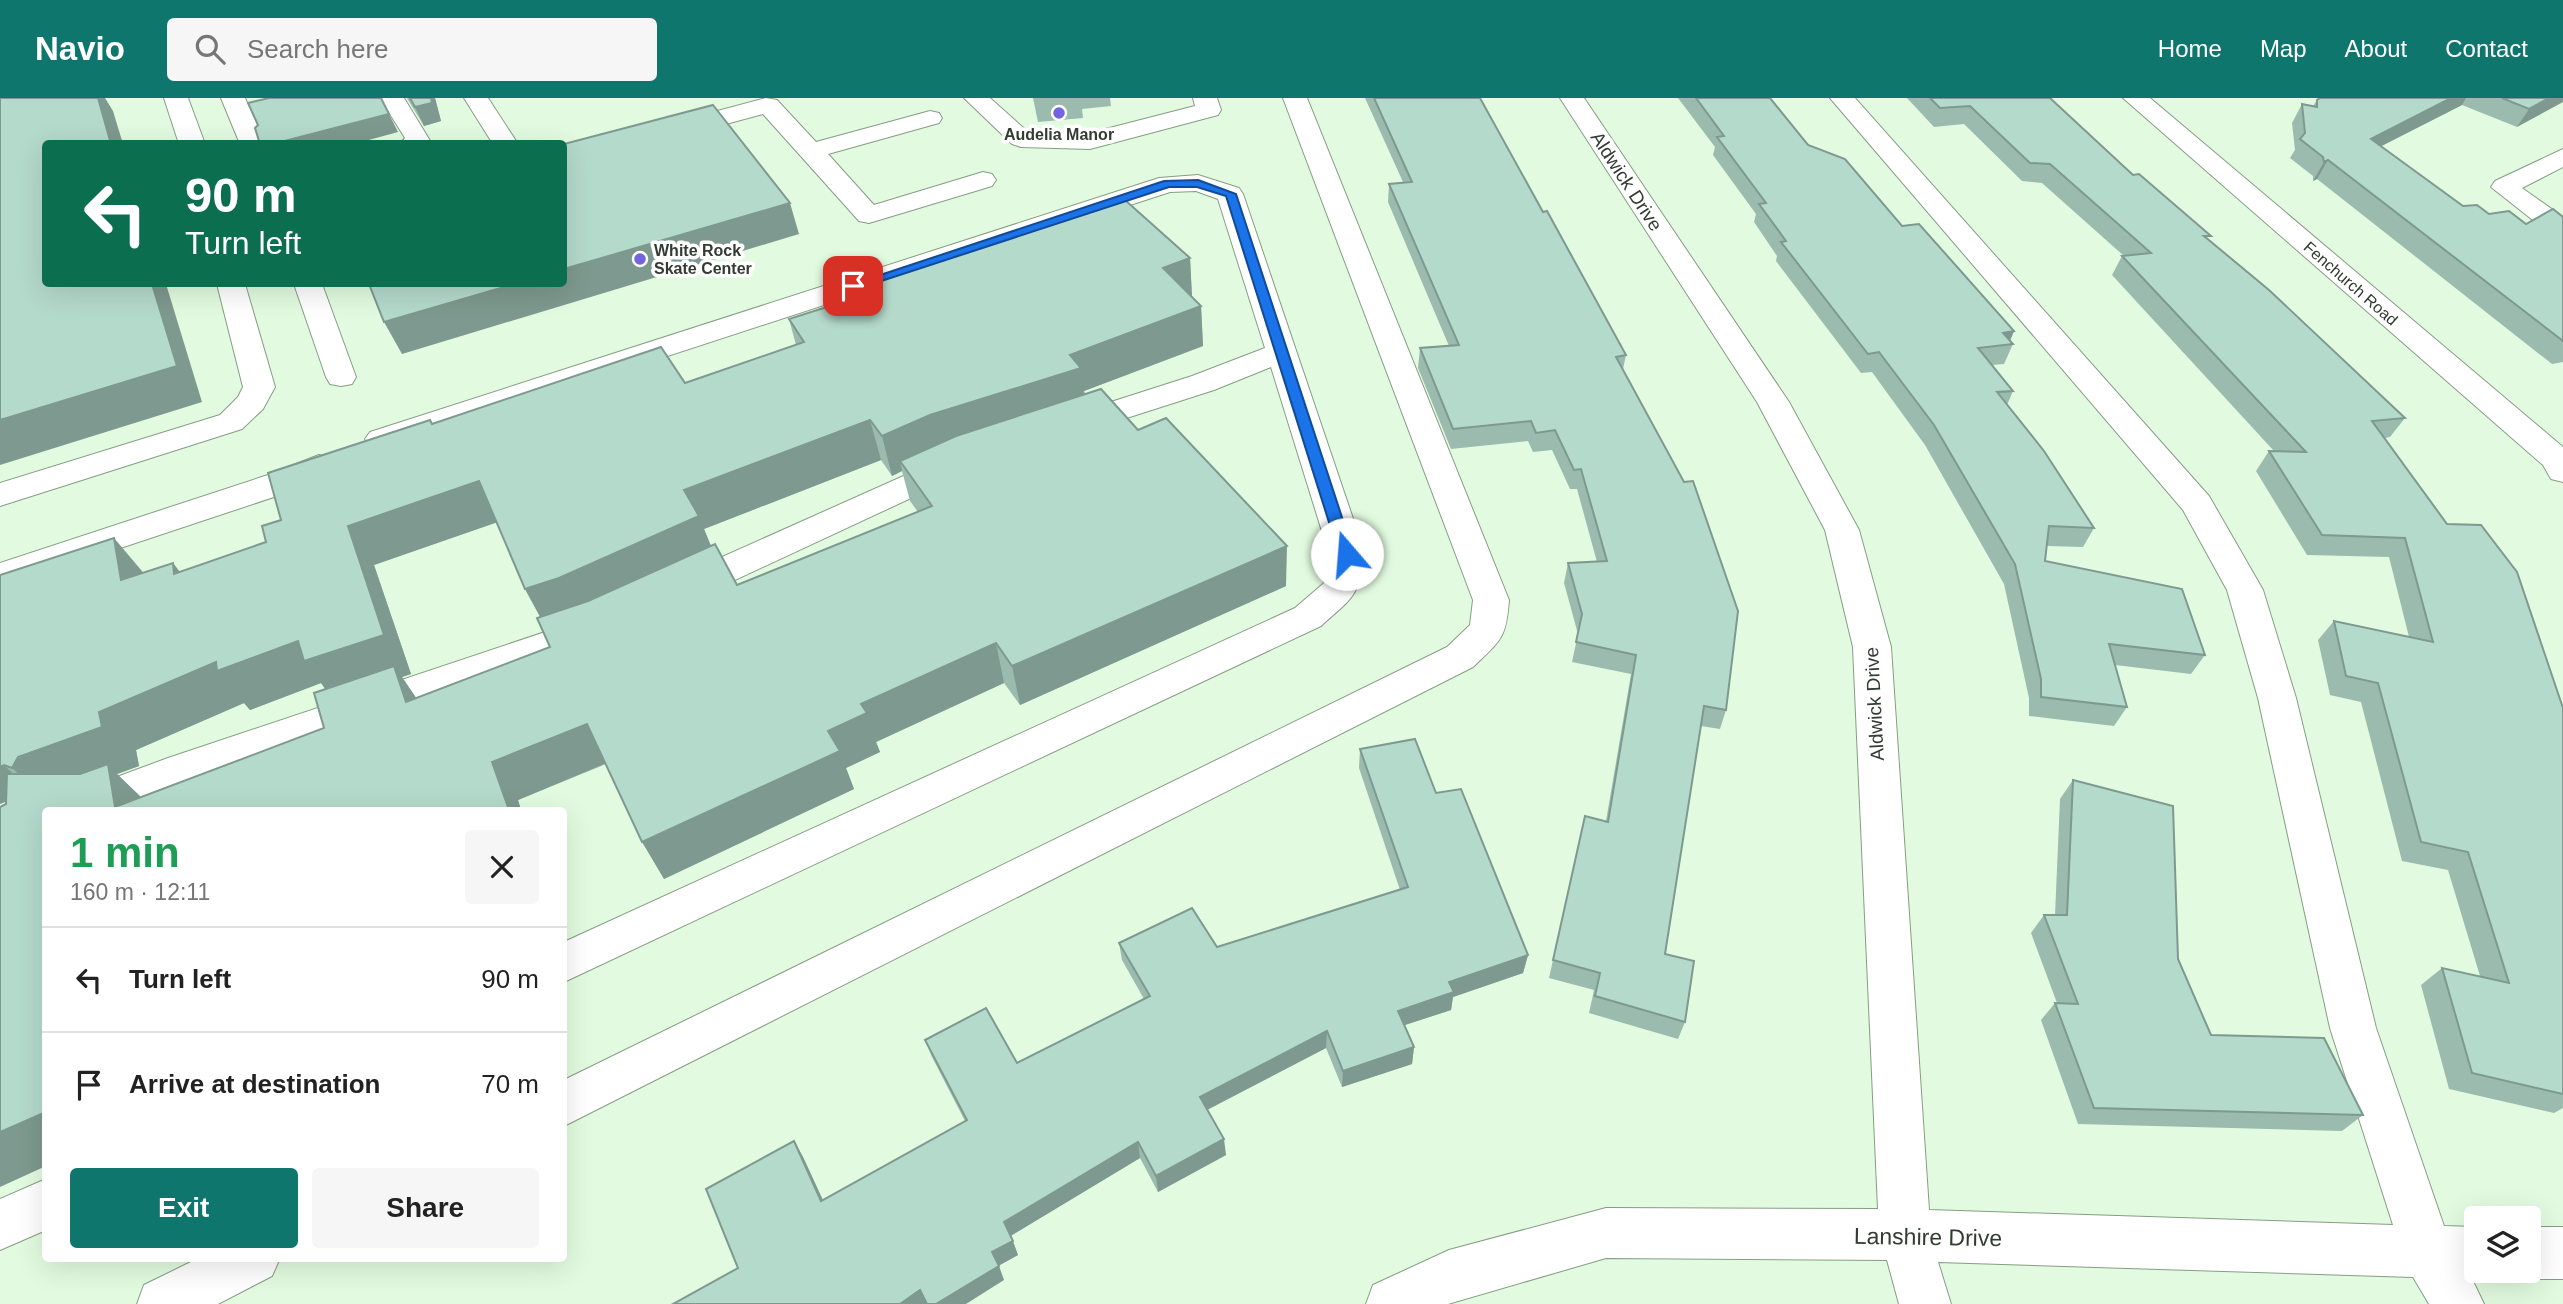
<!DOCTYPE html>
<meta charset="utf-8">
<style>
:root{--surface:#fff;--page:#f6f6f6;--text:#222;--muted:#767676;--line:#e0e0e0;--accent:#0f766e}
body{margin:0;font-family:Helvetica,sans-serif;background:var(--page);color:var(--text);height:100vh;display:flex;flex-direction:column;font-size:26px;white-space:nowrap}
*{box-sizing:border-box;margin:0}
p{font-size:23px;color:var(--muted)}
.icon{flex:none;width:38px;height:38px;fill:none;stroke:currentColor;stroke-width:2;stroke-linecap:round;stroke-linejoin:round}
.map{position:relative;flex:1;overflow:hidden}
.sheet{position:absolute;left:42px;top:709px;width:525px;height:455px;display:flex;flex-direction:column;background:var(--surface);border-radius:7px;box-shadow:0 7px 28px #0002}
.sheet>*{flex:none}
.guide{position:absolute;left:42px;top:42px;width:525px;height:147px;border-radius:7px;box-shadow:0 7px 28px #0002;background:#0b6e4f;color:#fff;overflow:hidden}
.controls{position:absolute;left:2464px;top:1108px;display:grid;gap:14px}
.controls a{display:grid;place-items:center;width:77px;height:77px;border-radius:7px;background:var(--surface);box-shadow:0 7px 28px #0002;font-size:35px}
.pin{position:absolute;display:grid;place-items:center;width:60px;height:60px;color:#fff;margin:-30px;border-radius:14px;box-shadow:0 4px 10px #0006}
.me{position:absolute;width:77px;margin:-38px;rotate:342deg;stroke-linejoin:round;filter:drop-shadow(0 0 5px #0008)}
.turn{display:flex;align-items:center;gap:24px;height:147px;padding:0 28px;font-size:32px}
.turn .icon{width:91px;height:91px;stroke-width:2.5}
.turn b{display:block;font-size:49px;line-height:60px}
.round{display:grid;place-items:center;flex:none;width:74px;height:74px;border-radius:7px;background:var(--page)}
.overview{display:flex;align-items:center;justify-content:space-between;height:119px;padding:0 28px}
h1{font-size:42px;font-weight:800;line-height:52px;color:#1e9e55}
.action{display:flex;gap:14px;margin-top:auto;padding:14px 28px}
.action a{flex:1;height:80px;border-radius:7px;background:var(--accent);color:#fff;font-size:28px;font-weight:800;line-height:80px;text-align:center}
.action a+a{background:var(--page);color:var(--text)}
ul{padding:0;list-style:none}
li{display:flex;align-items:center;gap:21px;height:105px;padding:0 28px;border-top:2px solid var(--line)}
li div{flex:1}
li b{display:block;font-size:26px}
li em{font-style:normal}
header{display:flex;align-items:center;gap:42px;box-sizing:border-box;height:98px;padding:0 35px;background:var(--accent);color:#fff}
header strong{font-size:33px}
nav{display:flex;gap:38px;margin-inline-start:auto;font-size:24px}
.search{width:490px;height:63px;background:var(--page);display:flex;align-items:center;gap:18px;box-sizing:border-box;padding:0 24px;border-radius:7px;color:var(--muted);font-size:26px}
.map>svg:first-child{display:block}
</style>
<header>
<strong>Navio</strong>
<div class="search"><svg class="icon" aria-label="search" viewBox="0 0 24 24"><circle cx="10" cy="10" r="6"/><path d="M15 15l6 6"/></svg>Search here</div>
<nav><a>Home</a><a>Map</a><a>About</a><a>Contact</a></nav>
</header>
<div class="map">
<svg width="2563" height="1206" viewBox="0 0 2563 1206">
<rect width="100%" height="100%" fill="#e2fbe0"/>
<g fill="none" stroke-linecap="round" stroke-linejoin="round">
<defs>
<g id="minor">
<polygon points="164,0 188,0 205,46 179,46"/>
<polygon points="221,0 245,0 266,46 240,46"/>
<polygon points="380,0 404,0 432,46 400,46 405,40"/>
<polygon points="464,0 488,0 518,46 493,46"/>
<polygon points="766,0 777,2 816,44 930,13 939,15 942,20 939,25 828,56 874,107 983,74 992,76 996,82 992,88 869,125 859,123 763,16 674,40 665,37 661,32 665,27"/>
<polygon points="964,0 990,0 1028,34 1090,35 1195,8 1193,0 1217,0 1221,12 1218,17 1090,51 1021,49 1012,46"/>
<path d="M1283,0h24l202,502c-3,39 -8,40 -36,67l-909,459v-46l883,-433 23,-22 3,-25z"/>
<polygon points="1560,0 1584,0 1789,304 1859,432 1891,549 1929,1112 2393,1127 2330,930 2258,600 2227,492 2183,412 1830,0 1855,0 2209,398 2263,492 2296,600 2376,930 2444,1128 2476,1129 2476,1172 2494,1172 2472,1181 2484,1206 2429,1206 2413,1179 1938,1164 1951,1206 1899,1206 1887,1162 1606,1160 1448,1206 1366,1206 1373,1187 1449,1152 1606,1110 1878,1111 1853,549 1825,432 1757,304"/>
<polygon points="2123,0 2150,0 2563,349 2563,384 2551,381 2543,367"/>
<polygon points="2563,51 2563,69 2522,90 2563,119 2563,140 2553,138 2491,89 2495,83"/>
<path d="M1198,77l41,13 4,6 122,360c-8,45 -11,42 -44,72l-757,356v-40l731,-334 29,-25 5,-29 -58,-187 -57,23 -131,42 -11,3 -11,-3 -5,-7 5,-7 131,-42 73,-28 -47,-149 -22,-8 -26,1 -778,254 -11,3 -11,-3 -5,-7 5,-7 789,-254z"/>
<polygon points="217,186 245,186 275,289 263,311 242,331 0,408 0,385 220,317 238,299 243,289"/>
<polygon points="294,186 322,186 356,279 352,286 341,288 330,286 326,279"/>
<polygon points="955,355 967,358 971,366 967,374 692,502 679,506 666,502 661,493 666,484"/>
<polygon points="319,357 331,360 336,368 331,376 292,393 0,490 0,465 268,377"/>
<polygon points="599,516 612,520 617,529 612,538 196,682 119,712 54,712 60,700 168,660"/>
<polygon points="46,1081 46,1132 0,1152 0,1101"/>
<polygon points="2529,1129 2563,1129 2563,1181 2529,1181 2511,1173 2529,1172"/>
<polygon points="199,1160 280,1160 272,1178 218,1206 137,1206 144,1187"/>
</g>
</defs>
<use href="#minor" stroke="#869d84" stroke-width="2"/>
<use href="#minor" fill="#fff" fill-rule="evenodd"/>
</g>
<g fill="#9bbbaf" fill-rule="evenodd">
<polygon points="407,0 435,0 441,23 424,28"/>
<polygon points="1033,0 1110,0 1111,8 1082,11 1083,20 1038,24"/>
<polygon points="1365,0 1480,0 1543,114 1626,257 1623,271 1726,612 1720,631 1701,628 1665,856 1685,924 1678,941 1589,915 1594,892 1549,880 1585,718 1606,723 1631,576 1572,564 1578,536 1564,485 1568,465 1597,464 1577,391 1570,391 1552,352 1533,354 1528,343 1451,351 1418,270 1420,250 1449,248 1388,104 1389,86 1403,84"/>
<polygon points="1678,0 1770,0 1808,47 1902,128 2014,233 2010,243 2013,246 2004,266 1992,267 2013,293 2007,307 2094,430 2083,449 2046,448 2045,463 2205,557 2191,576 2115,567 2127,609 2114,628 2029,618 2029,600 2004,486 1925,347 1872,274 1861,275 1776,163 1777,158 1754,124 1756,116 1713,57 1715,49"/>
<polygon points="1907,0 2050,0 2133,77 2208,142 2405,320 2390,339 2385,340 2563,610 2563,1010 2554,1015 2449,991 2421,887 2442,870 2480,878 2448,772 2402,763 2361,604 2330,597 2318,542 2334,523 2409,539 2389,459 2307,457 2256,373 2269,353 2274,353 2112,177 2122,158 2124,158 2042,85 2022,83 1964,26 1934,29"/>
<polygon points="2320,0 2563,0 2517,29 2462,7 2381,48 2463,108 2526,126 2563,119 2563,264 2552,266 2317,81 2313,83 2313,78 2290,60 2295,52 2292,25 2302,6 2313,8 2317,2"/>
<path d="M1190,160l2,39 9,9 2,40 -119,45 1,3 53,36 148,156 -266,119 -16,-22 -128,59 4,10 -34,16 8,21 -190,90 -58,-115 -88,36 3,10h-475l-40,-6 1,-3 -7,3v-229l143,-2 30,-10 6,9 87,-30 15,-22 151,-96 253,-41 111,-38 -7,-26 82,-27 -3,-11zM881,362l11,16 10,-5 8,30 8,11 -181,73 -26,-39 -7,-17zM496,424l29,67 15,28 10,30 -134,51 -14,-21 9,-3 -37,-109zM321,585l4,6 -1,39 -183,69 -24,-23 22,-8 -3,-16 108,-47 6,7z"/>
<polygon points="1360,651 1436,695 1528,857 1523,875 1453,899 1451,912 1404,927 1414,949 1412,966 1342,989 1326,950 1207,1012 1226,1057 1158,1094 1140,1060 1010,1138 1018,1157 998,1168 1004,1182 738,1170 794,1043 803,1059 823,1102 965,1023 932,959 925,942 1017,965 1144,901 1122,862 1119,845 1217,849 1400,792 1359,670"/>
<polygon points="2073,682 2178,861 2211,937 2363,1017 2342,1033 2078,1026 2041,922 2055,905 2057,905 2031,835 2044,817 2055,817 2060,701"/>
</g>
<g fill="#7e998f">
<polygon points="98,0 105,0 113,13 123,46 111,46"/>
<polygon points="431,0 435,0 441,23 424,28 415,9"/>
<polygon points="2451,0 2466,0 2462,7 2360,59 2371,41"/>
<polygon points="2549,0 2563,0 2563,4 2517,29 2529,11"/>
<polygon points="389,16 398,34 354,46 273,46"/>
<polygon points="2328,62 2317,81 2313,83 2324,64"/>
<polygon points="790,105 799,136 402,256 384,224 514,186 564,186 564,171"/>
<polygon points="1190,160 1192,199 1163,170"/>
<polygon points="152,186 166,186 202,304 0,367 0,322"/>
<polygon points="1201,208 1203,248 1084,293 1086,309 900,363 902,373 892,378 882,338 1070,257"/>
<polygon points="2014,233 2008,247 2003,235"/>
<polygon points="870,322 881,362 704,431 715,458 547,531 525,491 684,392"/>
<polygon points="479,383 501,423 374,467 411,576 402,579 421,607 334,602 321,585 250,612 244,605 136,652 139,668 117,676 146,704 147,712 54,708 12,670 18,659 99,614 216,564 348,428"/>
<polygon points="114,440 147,479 121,482"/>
<polygon points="1287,448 1286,488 1020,607 1012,568"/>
<polygon points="173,465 204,505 174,476"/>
<polygon points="996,545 1004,585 876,644 880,654 846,670 854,691 664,781 642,744 828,633 861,606"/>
<polygon points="587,626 609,664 518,702 521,712 509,712 492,664"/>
<polygon points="4,667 45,706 10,702 0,706 0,669"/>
<polygon points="1528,857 1523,875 1453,899 1451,912 1396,930 1398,913 1449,884"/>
<polygon points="1327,933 1326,950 1201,1015 1200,999"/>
<polygon points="1414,949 1412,966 1342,989 1343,973"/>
<polygon points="46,1014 46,1068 0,1089 0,1034"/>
<polygon points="1224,1041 1226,1057 1158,1094 1156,1078"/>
<polygon points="794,1043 803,1059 830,1118 821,1103"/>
<polygon points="1138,1044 1140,1060 1009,1139 1004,1124"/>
<polygon points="1013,1143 1018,1157 998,1168 992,1154"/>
<polygon points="999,1168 1004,1182 966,1206 936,1206"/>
<polygon points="920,1192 927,1206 900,1206"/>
</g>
<g fill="#b4dacc" stroke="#7e998f" stroke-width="2">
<polygon points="0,0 98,0 111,46 46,46 46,186 152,186 177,268 0,322"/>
<polygon points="269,0 381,0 389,16 273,46 260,46 255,30 258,27 248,5"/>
<polygon points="410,0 431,0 432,5 415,9"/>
<polygon points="1374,0 1480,0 1543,114 1547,113 1626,257 1616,259 1684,384 1693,383 1738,513 1726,612 1704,608 1665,856 1694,863 1685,924 1595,898 1600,875 1553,862 1585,718 1608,724 1636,557 1576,544 1582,516 1568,465 1607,463 1581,371 1574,372 1555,332 1536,335 1531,323 1453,331 1420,250 1459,247 1389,86 1412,84"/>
<polygon points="1696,0 1770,0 1808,47 1845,61 1902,128 1919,126 2014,233 2003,235 2013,246 1978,250 2013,293 1997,294 2044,353 2094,430 2049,428 2045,463 2182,491 2205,557 2109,546 2127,609 2041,599 2041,581 2015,466 1934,327 1879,254 1868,256 1781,144 1786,143 1759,106 1766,105 1717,39 1724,38"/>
<polygon points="1930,0 2050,0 2133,77 2139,76 2211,138 2204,138 2269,192 2405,320 2372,323 2447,426 2481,427 2517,474 2563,610 2563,996 2472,975 2442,870 2509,885 2468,754 2421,744 2378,585 2346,578 2334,523 2433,544 2405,440 2322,437 2269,353 2306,354 2122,158 2151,155 2050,66 2030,65 1970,8 1940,10"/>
<polygon points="2320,0 2451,0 2371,41 2463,108 2477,107 2489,116 2509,113 2526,126 2553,111 2563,119 2563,243 2328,62 2324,64 2323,59 2300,41 2305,35 2302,6 2317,9 2317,2"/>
<polygon points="2502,0 2549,0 2529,11"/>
<polygon points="713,7 790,105 564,171 564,46"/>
<polygon points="1125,102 1190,160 1163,170 1201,208 1070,257 1081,270 930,317 882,338 870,322 684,392 699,418 559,480 525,491 479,383 348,428 384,537 304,563 298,543 217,573 216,564 99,614 102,629 18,659 12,670 4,667 0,669 0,477 114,440 121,482 173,465 174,476 266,444 262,428 281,422 268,375 430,322 432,326 661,249 685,285 804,244 789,221 877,193 868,183"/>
<polygon points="369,186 514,186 384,224"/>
<polygon points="1101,291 1138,332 1166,320 1287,448 1012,568 996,545 861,606 867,615 828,633 840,653 642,744 587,626 492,664 509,712 46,712 46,1014 0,1034 0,709 6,706 7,676 80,676 108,666 115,709 324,630 314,595 394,568 406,604 550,549 537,520 588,503 715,446 737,487 932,408 900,363 956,338"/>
<polygon points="1415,641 1436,695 1461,691 1528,857 1449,884 1454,894 1398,913 1414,949 1343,973 1327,933 1200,999 1224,1041 1156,1078 1138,1044 1004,1124 1013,1143 992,1154 999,1168 936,1206 927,1206 920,1192 900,1206 673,1206 738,1170 706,1091 794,1043 821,1103 967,1022 925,942 986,910 1017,965 1150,898 1119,845 1192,810 1217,849 1408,789 1360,651"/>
<polygon points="2073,682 2173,708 2178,861 2211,937 2324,940 2363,1017 2094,1010 2055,905 2078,906 2044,817 2067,817"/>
</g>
<polygon fill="#1a73e8" stroke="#114b97" stroke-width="2" points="1198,82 1236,96 1354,456 1352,460 1341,460 1339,456 1226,98 1197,89 1169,89 857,191 847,188 1164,83"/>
<g fill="#7165df" stroke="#fff" stroke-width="2.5">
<circle cx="1059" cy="15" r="7"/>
<circle cx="640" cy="161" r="7"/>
</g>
<g text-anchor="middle" stroke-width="7" stroke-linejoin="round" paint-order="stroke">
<g font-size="16" font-weight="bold" fill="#323c31" stroke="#fff">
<text x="1059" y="42">Audelia Manor</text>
<text x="654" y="158" text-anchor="start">White Rock<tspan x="654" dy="18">Skate Center</tspan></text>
</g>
<g font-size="16" fill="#323c31" stroke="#fff">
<text transform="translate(2351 185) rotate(41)" y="6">Fenchurch Road</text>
</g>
<g font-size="19" fill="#323c31" stroke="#fff">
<text transform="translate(1627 83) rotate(57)" y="7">Aldwick Drive</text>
<text transform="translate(1874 606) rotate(-93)" y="7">Aldwick Drive</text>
</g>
<g font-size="23" fill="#323c31" stroke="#fff">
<text transform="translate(1928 1139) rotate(1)" y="8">Lanshire Drive</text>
</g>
</g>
</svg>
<div class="controls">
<a><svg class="icon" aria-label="layers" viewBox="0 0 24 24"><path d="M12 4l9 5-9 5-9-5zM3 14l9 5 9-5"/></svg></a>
</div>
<div class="pin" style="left:853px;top:188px;background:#d93025"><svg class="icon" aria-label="arrive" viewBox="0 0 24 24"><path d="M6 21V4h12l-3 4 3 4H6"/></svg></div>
<svg class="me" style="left:1347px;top:456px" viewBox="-20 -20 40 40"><circle r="19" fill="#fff"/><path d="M0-13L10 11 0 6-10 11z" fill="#1a73e8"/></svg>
<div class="guide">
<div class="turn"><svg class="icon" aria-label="left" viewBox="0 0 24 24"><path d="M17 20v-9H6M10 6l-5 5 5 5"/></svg><div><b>90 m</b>Turn left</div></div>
</div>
<section class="sheet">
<div class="overview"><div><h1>1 min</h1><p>160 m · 12:11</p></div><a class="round"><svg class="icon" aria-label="close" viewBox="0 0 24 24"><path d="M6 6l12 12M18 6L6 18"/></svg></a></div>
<ul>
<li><svg class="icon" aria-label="left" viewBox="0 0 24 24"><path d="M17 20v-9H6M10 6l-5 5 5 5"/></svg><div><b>Turn left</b></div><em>90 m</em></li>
<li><svg class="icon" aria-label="arrive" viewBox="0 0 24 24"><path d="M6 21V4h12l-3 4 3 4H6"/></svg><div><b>Arrive at destination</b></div><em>70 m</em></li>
</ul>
<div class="action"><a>Exit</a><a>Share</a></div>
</section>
</div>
